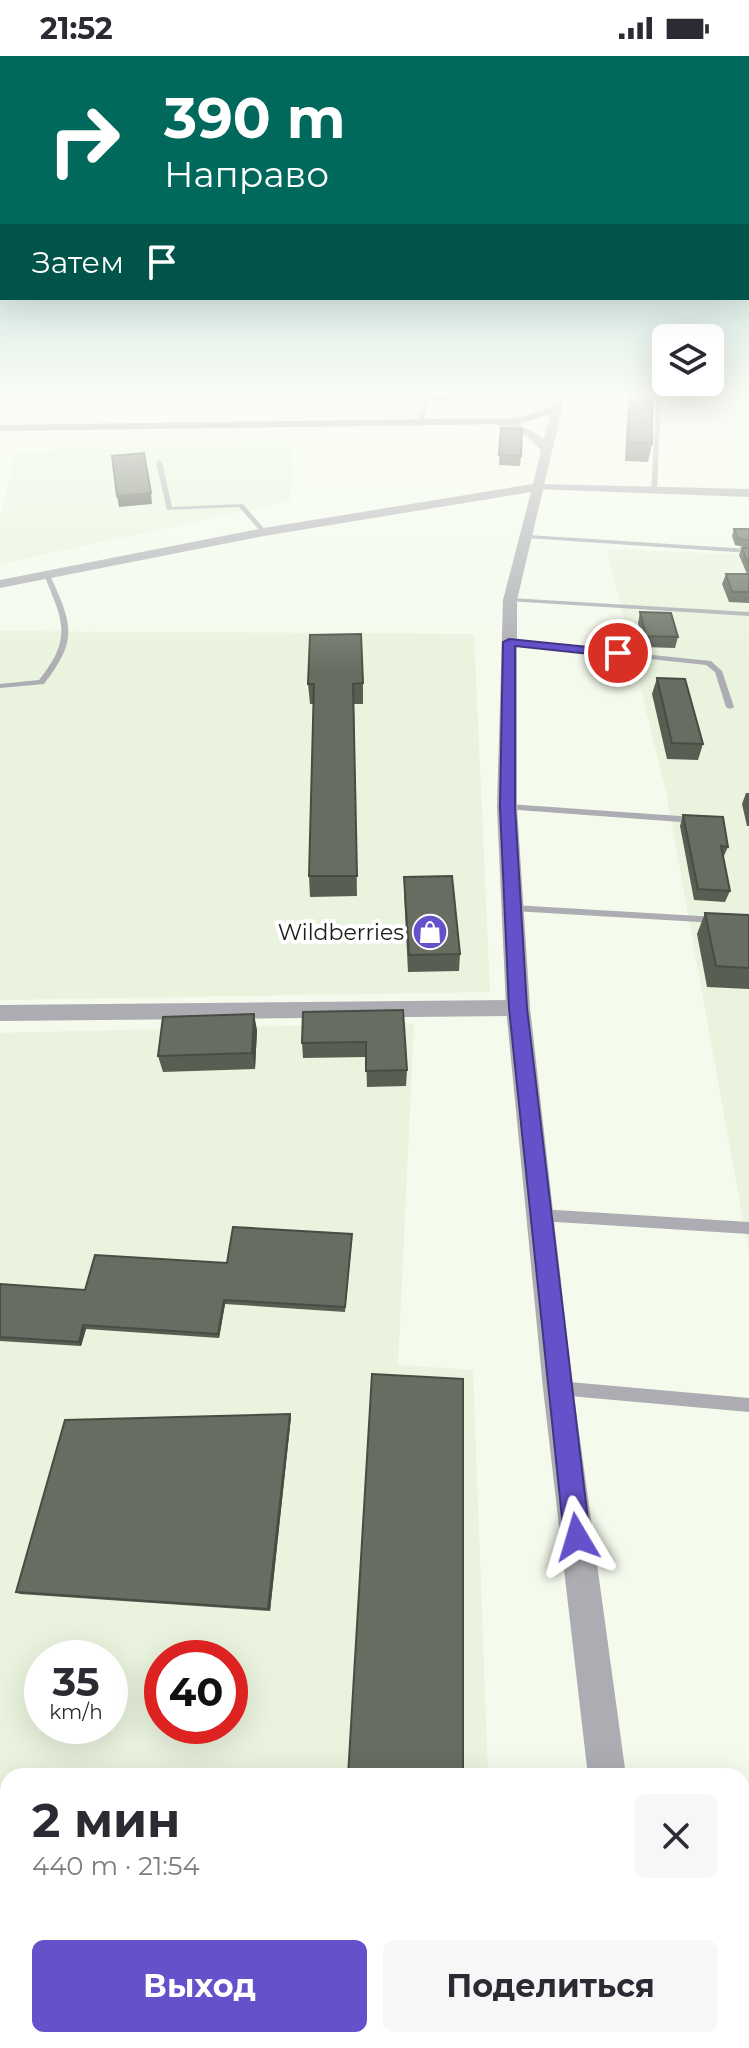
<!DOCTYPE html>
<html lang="ru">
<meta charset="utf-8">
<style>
:root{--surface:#fff;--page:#f7f7f7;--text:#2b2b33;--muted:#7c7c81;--accent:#6551ca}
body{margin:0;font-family:Montserrat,sans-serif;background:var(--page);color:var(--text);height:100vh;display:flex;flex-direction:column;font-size:30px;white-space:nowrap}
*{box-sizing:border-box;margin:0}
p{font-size:26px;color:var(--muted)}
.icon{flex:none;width:44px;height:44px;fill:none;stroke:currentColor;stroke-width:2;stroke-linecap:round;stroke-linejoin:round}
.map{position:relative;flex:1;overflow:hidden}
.details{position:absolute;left:0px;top:1712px;width:750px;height:280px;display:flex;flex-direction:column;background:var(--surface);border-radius:24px 24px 0 0;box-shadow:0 8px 32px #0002}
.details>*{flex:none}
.guide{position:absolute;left:0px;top:0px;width:750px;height:244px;box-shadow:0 8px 32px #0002;background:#00695c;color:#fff;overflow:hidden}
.buttons{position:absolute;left:652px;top:268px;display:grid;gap:16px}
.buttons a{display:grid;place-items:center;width:72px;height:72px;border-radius:12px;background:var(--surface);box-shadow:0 8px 32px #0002;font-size:40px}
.speed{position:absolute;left:24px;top:1584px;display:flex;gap:16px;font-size:40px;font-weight:700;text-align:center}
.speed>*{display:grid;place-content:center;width:104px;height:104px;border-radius:50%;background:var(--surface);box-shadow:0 8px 32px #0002;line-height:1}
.speed small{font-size:20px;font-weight:400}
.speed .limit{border:12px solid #d22;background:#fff;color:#111}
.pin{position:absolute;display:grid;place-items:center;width:68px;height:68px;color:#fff;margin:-34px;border:4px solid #fff;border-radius:50%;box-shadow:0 2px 8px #0007}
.me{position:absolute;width:88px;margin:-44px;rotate:353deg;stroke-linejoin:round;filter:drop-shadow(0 0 6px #0008)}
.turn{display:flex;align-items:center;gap:28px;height:168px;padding:0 32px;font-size:36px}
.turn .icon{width:104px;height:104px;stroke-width:2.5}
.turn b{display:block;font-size:56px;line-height:68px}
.then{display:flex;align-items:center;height:76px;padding:0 32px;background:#0003;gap:16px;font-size:30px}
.round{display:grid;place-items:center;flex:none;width:84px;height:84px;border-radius:12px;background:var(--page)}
.headline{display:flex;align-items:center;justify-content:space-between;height:136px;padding:0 32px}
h1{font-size:48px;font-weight:700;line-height:60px}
.action{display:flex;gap:16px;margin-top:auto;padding:16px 32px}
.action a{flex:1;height:92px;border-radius:12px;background:var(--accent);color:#fff;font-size:32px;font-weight:700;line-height:92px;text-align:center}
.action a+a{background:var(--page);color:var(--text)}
.status{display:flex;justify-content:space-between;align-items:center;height:56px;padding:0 40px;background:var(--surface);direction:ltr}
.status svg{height:22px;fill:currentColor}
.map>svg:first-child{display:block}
</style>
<div class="status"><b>21:52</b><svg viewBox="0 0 49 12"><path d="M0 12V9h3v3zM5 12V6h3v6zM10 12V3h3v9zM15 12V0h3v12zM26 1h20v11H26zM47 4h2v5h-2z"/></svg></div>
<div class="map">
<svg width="749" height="1992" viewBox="0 0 749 1992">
<rect width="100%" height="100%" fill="#f4faec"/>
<g fill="#e9f3dd" fill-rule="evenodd">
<polygon points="293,389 290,445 0,508 0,464 15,395"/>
<polygon points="607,493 749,499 749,1197 666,736"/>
<polygon points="0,575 474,578 490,936 0,944"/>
<path d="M414,967l-16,342 75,5 15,406h-480v264h490v8h-498v-1015zM42,1602h68v68h-68zM162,1602h68v68h-68z"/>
</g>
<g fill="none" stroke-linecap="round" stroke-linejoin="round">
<g fill="#acacb2" fill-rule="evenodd">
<polygon points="426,337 430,337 423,367 420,369 417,367"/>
<polygon points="657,337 661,337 657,436 654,438 651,436"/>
<polygon points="159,404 162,406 172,451 243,448 267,476 262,477 239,451 167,454 156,406"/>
<polygon points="528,479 749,493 749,497 526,482 525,481"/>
<path d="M47,517l3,2c22,49 29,64 -6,109l-44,4v-4l39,-4c34,-42 24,-59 5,-105z"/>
<polygon points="510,542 749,556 749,560 508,545 508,543"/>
<polygon points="506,584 711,605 722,615 734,651 730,653 726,651 715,616 706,609 509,588 505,586"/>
<polygon points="507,748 694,761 698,764 694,767 504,753 503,751"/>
<polygon points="513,849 716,861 721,864 716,867 513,855 508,852"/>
<polygon points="540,1153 749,1166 749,1178 540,1165 536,1163 534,1159 536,1155"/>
<polygon points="558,1325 749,1342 749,1356 558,1339 553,1337 551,1332 553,1327"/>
</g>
<g fill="#acacb2" fill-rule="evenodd">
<polygon points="539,428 749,433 749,441 535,433 533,431"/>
<polygon points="518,944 529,952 518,960 0,965 0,949"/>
</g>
<g fill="#acacb2" fill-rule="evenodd">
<path d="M552,351l10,2 -45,191v207l13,201 43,380 53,388h-38l-45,-388 -37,-380 -9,-201 6,-207 28,-108 -267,44 -264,52v-8l264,-52 269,-44 8,-34 -14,-14 -38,-14c13,-8 44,8 55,17z"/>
<polygon points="619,1984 663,1984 664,1992 620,1992"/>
</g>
<polygon fill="#878891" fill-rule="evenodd" points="555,337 565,337 560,355 519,368 0,375 0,369 518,362 551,351"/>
</g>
<g fill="#595e53">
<polygon points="432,337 453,337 450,345 431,344"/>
<polygon points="628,337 652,337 652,388 648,406 625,405"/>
<polygon points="501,372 521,400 520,410 499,409"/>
<polygon points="734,473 749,473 749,547 729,546 722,528 726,518 747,518 739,499 742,492 748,492 735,489 732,480"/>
<polygon points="640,556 678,581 675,592 643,591 638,567"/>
<polygon points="657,622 703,688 698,704 667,703 652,638"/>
<polygon points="363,627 363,648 354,648 357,840 310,841 309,820 313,648 310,648 308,628"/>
<polygon points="746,737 749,737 749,770 747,770 742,748"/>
<polygon points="683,759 728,791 723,802 730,835 725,846 694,844 680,770"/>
<polygon points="404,821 460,898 459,915 408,916 404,838"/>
<polygon points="705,857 749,859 749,933 707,931 697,878"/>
<polygon points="403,954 407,1014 406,1030 367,1031 366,1001 303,1002 302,987"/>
<polygon points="257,974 255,1013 163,1016 158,1000"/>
<polygon points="352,1183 345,1256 225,1248 219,1282 86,1273 81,1290 0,1285 0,1228 85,1234"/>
<polygon points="291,1361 270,1555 20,1538 16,1536"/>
</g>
<g fill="#494c44">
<polygon points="151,437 152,448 119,451 117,440"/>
<polygon points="254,958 257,974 255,1013 252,997"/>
<polygon points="224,1244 225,1248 219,1282 218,1278"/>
<polygon points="83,1269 86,1273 81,1290 79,1286"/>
<polygon points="290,1358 291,1361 270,1555 268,1553"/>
</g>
<g fill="#686d61" stroke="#494c44" stroke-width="2">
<polygon points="631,337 652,337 652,388 628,386"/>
<polygon points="501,372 522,373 521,400 499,399"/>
<polygon points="144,397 151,437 117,440 112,400"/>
<polygon points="734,473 749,473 749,485 738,482"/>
<polygon points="742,492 749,492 749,510"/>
<polygon points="726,518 749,518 749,536 732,536"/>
<polygon points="640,556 671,557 678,581 646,580"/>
<polygon points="361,578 363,627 353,628 357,820 309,820 314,628 308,628 310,579"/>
<polygon points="657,622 685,623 703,688 672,687"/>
<polygon points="683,759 723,761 728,791 721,790 730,835 698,833"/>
<polygon points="452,820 460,898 409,899 404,821"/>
<polygon points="705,857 749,859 749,912 716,910"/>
<polygon points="403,954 407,1014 366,1015 366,986 302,987 303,956"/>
<polygon points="254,958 252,997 158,1000 163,961"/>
<polygon points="233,1171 352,1178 345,1251 224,1244 218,1278 83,1269 79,1286 0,1281 0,1228 85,1234 95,1199 227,1207"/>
<polygon points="372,1318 463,1323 463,1720 348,1720"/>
<polygon points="290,1358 268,1553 16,1536 65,1364"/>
<polygon points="8,1943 8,1984 213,1984 213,1992 0,1992 0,1984"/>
<polygon points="332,1984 462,1984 462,1992 331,1992"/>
</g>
<linearGradient id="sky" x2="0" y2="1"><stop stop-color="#93c2c0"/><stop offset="0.55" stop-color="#fafdf6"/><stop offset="1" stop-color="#fafdf6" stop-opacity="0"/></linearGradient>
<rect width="749" height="616" fill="url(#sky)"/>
<polygon fill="#6551ca" stroke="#423583" stroke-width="2" points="509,583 618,594 624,597 618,601 515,590 515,751 527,952 590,1481 586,1490 577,1494 568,1490 564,1481 509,952 500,751 503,586"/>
<defs>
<symbol id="shop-disc" viewBox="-11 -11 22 22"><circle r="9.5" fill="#6551ca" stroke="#fff"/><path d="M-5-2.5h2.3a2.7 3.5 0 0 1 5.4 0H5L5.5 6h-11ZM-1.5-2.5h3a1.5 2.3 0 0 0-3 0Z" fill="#fff"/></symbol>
</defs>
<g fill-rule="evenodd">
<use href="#shop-disc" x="410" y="856" width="40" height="40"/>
</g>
<g text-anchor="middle" stroke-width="8" stroke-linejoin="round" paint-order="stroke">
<g font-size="22" fill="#1c1e19" stroke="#fff" text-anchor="end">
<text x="404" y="884">Wildberries</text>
</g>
</g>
</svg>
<div class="buttons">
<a><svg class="icon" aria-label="layers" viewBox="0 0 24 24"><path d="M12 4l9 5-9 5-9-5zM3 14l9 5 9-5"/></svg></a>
</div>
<div class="speed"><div>35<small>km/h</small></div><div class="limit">40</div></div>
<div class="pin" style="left:618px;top:597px;background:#d93025"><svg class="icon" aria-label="arrive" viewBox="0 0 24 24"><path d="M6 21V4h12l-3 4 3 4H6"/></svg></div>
<svg class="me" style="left:577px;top:1481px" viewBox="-20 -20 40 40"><path d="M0-17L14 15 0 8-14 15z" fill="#6551ca" stroke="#fff" stroke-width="4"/></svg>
<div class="guide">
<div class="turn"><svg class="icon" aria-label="right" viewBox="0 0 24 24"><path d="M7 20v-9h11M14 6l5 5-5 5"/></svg><div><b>390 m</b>Направо</div></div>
<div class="then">Затем<svg class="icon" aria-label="arrive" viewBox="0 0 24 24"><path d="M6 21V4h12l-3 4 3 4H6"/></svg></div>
</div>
<section class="details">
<div class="headline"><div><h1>2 мин</h1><p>440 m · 21:54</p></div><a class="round"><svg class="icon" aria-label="close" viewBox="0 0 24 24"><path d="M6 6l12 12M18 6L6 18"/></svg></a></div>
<div class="action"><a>Выход</a><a>Поделиться</a></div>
</section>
</div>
